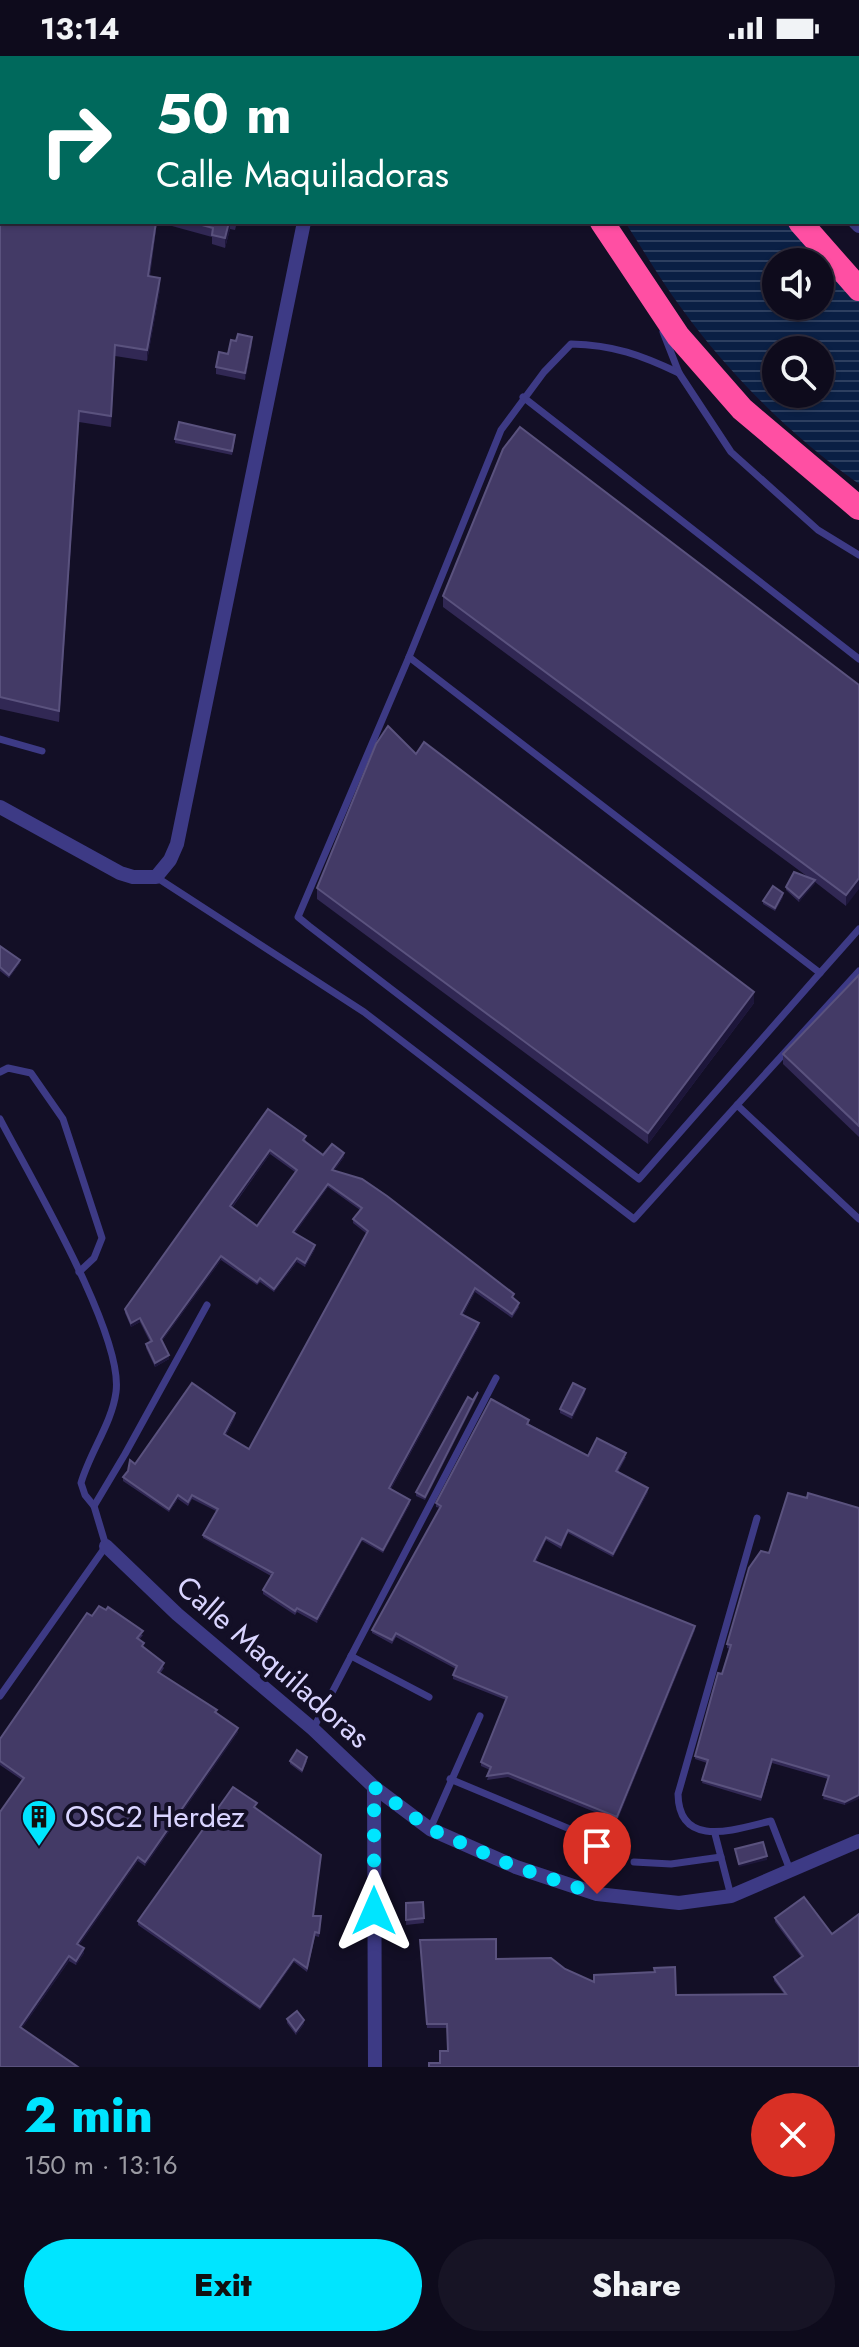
<!DOCTYPE html>
<meta charset="utf-8">
<style>
:root{--surface:#0e0b1c;--page:#171425;--text:#f1f3f6;--muted:#9b9ba3;--line:#2e2b3b;--accent:#00e5ff}
body{margin:0;font-family:Jost,sans-serif;background:var(--page);color:var(--text);height:100vh;display:flex;flex-direction:column;font-size:30px;white-space:nowrap}
*{box-sizing:border-box;margin:0}
p{font-size:26px;color:var(--muted)}
.icon{flex:none;width:44px;height:44px;fill:none;stroke:currentColor;stroke-width:2;stroke-linecap:round;stroke-linejoin:round}
.map{position:relative;height:2011px;overflow:hidden}
.sheet{display:flex;flex-direction:column;background:var(--surface);flex:1}
.sheet>*{flex:none}
.banner{position:absolute;left:0px;top:0px;width:860px;height:168px;box-shadow:0 2px 6px #0004,0 0 0 2px var(--line);background:#00695c;color:#fff;overflow:hidden}
.controls{position:absolute;left:762px;top:192px;display:grid;gap:16px}
.controls a{display:grid;place-items:center;width:72px;height:72px;border-radius:50%;background:var(--surface);box-shadow:0 2px 6px #0004,0 0 0 2px var(--line);font-size:40px}
.pin{position:absolute;display:grid;place-items:center;width:68px;height:68px;color:#fff;margin:-82px -34px;border-radius:50% 50% 50% 0;rotate:-45deg;box-shadow:0 0 8px #0007}
.pin .icon{rotate:45deg}
.me{position:absolute;width:88px;margin:-44px;rotate:0deg;stroke-linejoin:round;filter:drop-shadow(0 0 6px #0008)}
.turn{display:flex;align-items:center;gap:28px;height:168px;padding:0 24px;font-size:36px}
.turn .icon{width:104px;height:104px;stroke-width:2.5}
.turn b{display:block;font-size:56px;line-height:68px}
.round{display:grid;place-items:center;flex:none;width:84px;height:84px;border-radius:42px;background:var(--page)}
.summary{display:flex;align-items:center;justify-content:space-between;height:136px;padding:0 24px}
h1{font-size:48px;font-weight:800;line-height:60px;color:var(--accent)}
.button{display:flex;gap:16px;margin-top:auto;padding:16px 24px}
.button a{flex:1;height:92px;border-radius:48px;background:var(--accent);color:#111;font-size:32px;font-weight:800;line-height:92px;text-align:center}
.button a+a{background:var(--page);color:var(--text)}
.status{display:flex;justify-content:space-between;align-items:center;height:56px;padding:0 40px;background:var(--surface);direction:ltr}
.status svg{height:22px;fill:currentColor}
.map>svg:first-child{display:block}
</style>
<div class="status"><b>13:14</b><svg viewBox="0 0 49 12"><path d="M0 12V9h3v3zM5 12V6h3v6zM10 12V3h3v9zM15 12V0h3v12zM26 1h20v11H26zM47 4h2v5h-2z"/></svg></div>
<div class="map">
<svg width="859" height="2011" viewBox="0 0 859 2011">
<defs>
<pattern id="water-rules" width="6" height="5" patternUnits="userSpaceOnUse" patternTransform="scale(2)"><rect width="6" height="5" fill="#0a1f44"/><path d="M0 2.5h6" fill="none" stroke="#2d3f60"/></pattern>
</defs>
<rect width="100%" height="100%" fill="#130f26"/>
<path fill="url(#water-rules)" fill-rule="evenodd" d="M625,166h165l13,19 56,60v183c-67,-47 -129,-109 -177,-175 -21,-28 -38,-58 -57,-87zM776,206h44v44h-44zM776,294h44v44h-44z"/>
<g fill="none" stroke-linecap="round" stroke-linejoin="round">
<g stroke="#3d3a85" stroke-width="7">
<polyline points="20,0 28,2"/>
<polyline points="663,276 679,317 731,396 818,474 859,499"/>
<path d="M679,317c-38,-18 -65,-28 -108,-29l-27,28 -43,58 -92,227 411,316 39,-44"/>
<polyline points="523,341 859,603"/>
<polyline points="409,601 298,861 309,870 639,1123 820,917"/>
<polyline points="0,683 42,695"/>
<polyline points="156,821 364,956 634,1163 737,1049 859,1163"/>
<polyline points="0,1016 8,1012 31,1017 63,1063 102,1182 94,1202 79,1216"/>
<polyline points="737,1049 859,915"/>
<path d="M0,1063c29,56 124,216 116,273 -4,31 -26,60 -35,91l4,12 9,11"/>
<path d="M757,1462l-79,276c1,56 58,35 93,27l19,49"/>
<polyline points="351,1600 429,1641"/>
<polyline points="0,1640 106,1490 94,1450 125,1398 207,1249"/>
<polyline points="313,1673 496,1322"/>
<polyline points="450,1723 589,1781"/>
<polyline points="430,1773 480,1660"/>
<polyline points="715,1778 731,1840"/>
<polyline points="634,1806 671,1808 721,1801"/>
</g>
<g stroke="#3d3a85" stroke-width="14">
<polyline points="338,2 338,0"/>
<polyline points="855,166 859,170"/>
<polyline points="0,751 120,817 133,821 156,821 170,804 177,788 304,166"/>
<polyline points="106,1490 177,1558 313,1673 374,1731 430,1773 516,1811 597,1838 679,1847 731,1840 859,1785"/>
<polyline points="374,1731 375,2011"/>
</g>
<g stroke="#ff4fa3" stroke-width="24">
<polyline points="492,0 494,2"/>
<polyline points="711,0 712,2"/>
<polyline points="602,166 678,280 742,353 859,452"/>
<polyline points="800,166 859,233"/>
</g>
</g>
<g fill="#312854" fill-rule="evenodd">
<polygon points="82,0 102,0 102,2 87,2"/>
<polygon points="0,6 2,166 157,166 150,220 160,233 147,305 115,300 111,371 79,366 59,666 0,653"/>
<polygon points="161,166 237,166 235,174 230,173 225,192 212,188 212,181 161,167"/>
<polygon points="252,288 245,324 216,318 216,311 228,298"/>
<polygon points="175,383 235,383 232,399 175,387"/>
<polygon points="443,540 859,629 846,850 815,826 799,846 786,834 786,831 808,821 443,551"/>
<polygon points="416,698 754,947 648,1088 317,843 317,832"/>
<polygon points="783,841 775,855 763,848 763,845"/>
<polygon points="0,891 20,907 9,922 0,915"/>
<polygon points="859,919 859,1081 783,1008 783,998"/>
<path d="M268,1053l38,31 -1,2 18,13 21,2 -10,14 179,127 6,9 -7,11 -37,-26 -12,23 16,12 -88,162 19,15 -27,49 -21,-12 -45,82 -20,-11 -2,3 -32,-21v-4l8,-14 -68,-38v-3l13,-24 -24,-12 -4,7 -10,-7 -9,13 -46,-31v-4l12,-13 100,-47 -9,18 23,14 118,-215 -14,-11v-4l7,-9 -32,-23 -33,46 20,16 -10,18 -8,-5 -23,30 -14,-10 -3,3 -36,-25 -59,81 7,18 -14,8 -9,-19v-4l4,-2 -10,-20 -9,5 -6,-14v-4zM270,1098l25,18 -38,54 -25,-18z"/>
<polygon points="585,1337 572,1363 560,1357 560,1353"/>
<polygon points="478,1339 425,1444 416,1440 416,1436"/>
<polygon points="529,1367 529,1368 588,1400 626,1401 618,1416 648,1436 613,1501 568,1477 561,1493 546,1484 536,1506 695,1574 617,1765 508,1721 487,1724 490,1714 481,1710 481,1706 506,1644 453,1623 453,1619 456,1613 396,1581 392,1588 372,1577 372,1574 440,1452 436,1451 436,1447"/>
<polygon points="807,1442 859,1452 845,1749 823,1743 828,1723 772,1707 761,1745 702,1727 707,1707 695,1703 695,1700 730,1593 727,1592 727,1588 769,1497"/>
<polygon points="92,1560 143,1579 139,1584 144,1592 164,1612 160,1618 217,1657 238,1676 145,1810 138,1805 79,1889 84,1897 76,1909 69,1905 22,1972 0,2011 22,1724 0,1709 0,1683"/>
<polygon points="290,1705 307,1705 302,1717 290,1708"/>
<polygon points="257,1751 255,1753 314,1860 321,1860 319,1881 315,1880 307,1916 294,1906 260,1954 138,1869 138,1865"/>
<polygon points="804,1841 859,2011 440,2007 448,1995 447,1972 427,1972 420,1884 496,1903 565,1913 594,1926 676,1939 784,1938 774,1925 774,1921 801,1901 775,1866 775,1862"/>
<polygon points="423,1846 424,1867 406,1869 406,1847"/>
<polygon points="287,1963 304,1968 296,1979 287,1967"/>
</g>
<g fill="#1d163a">
<polygon points="156,166 157,166 148,231 148,220"/>
<polygon points="229,166 230,173 225,192 225,182"/>
<polygon points="160,222 160,233 147,305 147,294"/>
<polygon points="252,281 252,288 245,324 245,317"/>
<polygon points="79,355 79,366 59,666 59,655"/>
<polygon points="859,822 859,833 846,850 846,839"/>
<polygon points="815,824 815,828 799,846 799,842"/>
<polygon points="783,837 783,841 775,855 775,852"/>
<polygon points="20,904 20,907 9,922 9,919"/>
<polygon points="754,936 754,947 648,1088 648,1077"/>
<polygon points="270,1094 270,1098 230,1154 230,1150"/>
<polygon points="344,1097 344,1101 332,1118 332,1114"/>
<polygon points="328,1128 328,1131 293,1180 293,1176"/>
<polygon points="315,1189 315,1193 305,1211 305,1207"/>
<polygon points="221,1200 221,1204 161,1286 161,1283"/>
<polygon points="297,1202 297,1206 274,1236 274,1233"/>
<polygon points="475,1232 475,1236 461,1262 461,1258"/>
<polygon points="140,1262 140,1266 131,1271 131,1267"/>
<polygon points="479,1267 479,1271 389,1436 389,1432"/>
<polygon points="169,1299 169,1303 155,1311 155,1307"/>
<polygon points="585,1333 585,1337 572,1363 572,1359"/>
<polygon points="478,1336 478,1339 425,1444 425,1441"/>
<polygon points="235,1357 235,1361 224,1382 224,1378"/>
<polygon points="648,1432 648,1436 613,1501 613,1498"/>
<polygon points="178,1439 178,1443 169,1456 169,1453"/>
<polygon points="410,1444 410,1448 383,1497 383,1494"/>
<polygon points="546,1481 546,1484 534,1509 534,1505"/>
<polygon points="362,1482 362,1485 317,1567 317,1563"/>
<polygon points="695,1570 695,1574 617,1765 617,1761"/>
<polygon points="238,1672 238,1676 145,1810 145,1806"/>
<polygon points="859,1739 859,1743 845,1749 845,1746"/>
<polygon points="767,1800 767,1804 739,1811 739,1808"/>
<polygon points="138,1801 138,1805 77,1892 77,1888"/>
<polygon points="84,1892 84,1897 76,1909 76,1905"/>
<polygon points="69,1900 69,1905 20,1975 20,1971"/>
<polygon points="294,1903 294,1906 260,1954 260,1951"/>
<polygon points="304,1964 304,1968 296,1979 296,1975"/>
</g>
<g fill="#433a66" stroke="#5a527e" stroke-width="2" fill-rule="evenodd">
<rect x="57" y="0" width="15" height="2"/>
<polygon points="784,0 799,0 802,2 782,2"/>
<polygon points="837,0 859,0 859,10 858,2 841,2"/>
<polygon points="0,6 2,7 2,166 156,166 148,220 160,222 147,294 115,289 111,360 79,355 59,655 0,641"/>
<rect x="858" y="38" width="1" height="35"/>
<polygon points="859,99 859,132 858,131"/>
<polygon points="191,166 229,166 225,182 212,179 213,172"/>
<polygon points="238,278 252,281 245,317 216,311 219,296 228,298 231,284 236,285"/>
<polygon points="179,366 235,379 232,395 175,383"/>
<polygon points="520,371 859,629 859,822 846,839 443,540 503,393"/>
<polygon points="388,670 416,698 424,686 754,936 648,1077 317,832 376,688"/>
<polygon points="794,816 815,824 799,842 786,831"/>
<polygon points="773,830 783,837 775,852 763,845"/>
<polygon points="0,890 20,904 9,919 0,911"/>
<polygon points="859,919 859,1070 783,998"/>
<path d="M268,1053l38,27 -3,4 20,15 9,-11 12,9 -12,17 30,9 25,17 127,98 -2,3 7,6 -7,11 -37,-26 -14,26 18,9 -90,165 21,12 -27,50 -21,-12 -45,81 -20,-11 -2,3 -32,-21 10,-17 -70,-38 15,-26 -26,-14 -4,7 -10,-7 -9,14 -46,-32 5,-6 2,-11 5,4 57,-81 43,30 -11,21 25,15 119,-218 -15,-12 9,-11 -34,-24 -35,48 22,13 -10,18 -8,-5 -23,31 -14,-11 -3,4 -36,-26 -60,83 8,16 -14,8 -9,-19 6,-3 -12,-23 -9,5 -6,-14zM270,1094l27,20 -40,56 -27,-20z"/>
<polygon points="573,1327 585,1333 572,1359 560,1353"/>
<polygon points="478,1336 425,1441 416,1436 468,1341 473,1344"/>
<polygon points="491,1343 529,1364 527,1368 588,1400 597,1382 626,1397 616,1415 648,1432 613,1498 568,1474 561,1489 546,1481 534,1505 695,1570 617,1761 508,1717 487,1720 491,1711 481,1706 507,1641 453,1619 457,1610 396,1577 392,1584 372,1574 441,1450 436,1447"/>
<polygon points="788,1437 807,1442 808,1437 859,1452 859,1739 845,1746 823,1739 829,1720 772,1703 761,1741 702,1724 708,1704 695,1700 718,1617 722,1618 731,1589 727,1588 749,1512 761,1495 769,1497"/>
<polygon points="99,1550 106,1554 108,1551 143,1575 137,1582 144,1587 142,1590 164,1607 158,1616 217,1654 215,1656 238,1672 145,1806 138,1801 77,1888 84,1892 76,1905 69,1900 20,1971 78,2011 0,2011 0,1756 24,1722 0,1705 0,1683 87,1557 92,1560"/>
<polygon points="297,1694 307,1701 302,1714 290,1705"/>
<polygon points="233,1731 257,1747 254,1751 321,1799 313,1860 321,1860 319,1877 315,1876 307,1912 294,1903 260,1951 138,1865"/>
<polygon points="763,1786 767,1800 739,1808 735,1793"/>
<polygon points="804,1841 832,1878 859,1858 859,2011 429,2011 429,2007 440,2007 440,1995 448,1995 447,1968 427,1968 420,1884 496,1883 496,1903 551,1902 565,1913 594,1926 594,1919 655,1916 654,1912 675,1911 676,1939 786,1938 774,1921 803,1900 775,1862"/>
<polygon points="423,1846 424,1862 406,1864 406,1847"/>
<polygon points="297,1955 304,1964 296,1975 287,1963"/>
</g>
<g fill="none" stroke-linecap="round" stroke-linejoin="round">
<polyline stroke="#00e5ff" stroke-width="14" stroke-dasharray="0 25.2" points="374,1855 374,1731 430,1773 516,1811 597,1838"/>
</g>
<defs>
<symbol id="building-pin" viewBox="-11 -11 22 30"><path d="M0 17L-7.5 6A9.5 9.5 0 1 1 7.5 6Z" fill="#00e5ff" stroke="#130f26"/><path d="M-4-6H4V6H1V3H-1V6H-4ZM-2.5-4.3h1.7v1.8h-1.7ZM.8-4.3h1.7v1.8H.8ZM-2.5-1h1.7V.8h-1.7ZM.8-1h1.7V.8H.8Z" fill="#111"/></symbol>
</defs>
<g fill-rule="evenodd">
<use href="#building-pin" x="19" y="1741" width="40" height="54"/>
</g>
<g text-anchor="middle" stroke-width="8" stroke-linejoin="round" paint-order="stroke">
<g font-size="30" fill="#d9d4ff" stroke="#130f26">
<text transform="translate(273 1606) rotate(41)" y="10">Calle Maquiladoras</text>
</g>
<g font-size="30" fill="#d9d4ff" stroke="#130f26" text-anchor="start">
<text x="65" y="1771">OSC2 Herdez</text>
</g>
</g>
</svg>
<div class="controls">
<a><svg class="icon" aria-label="sound" viewBox="0 0 24 24"><path d="M4 9h4l5-4v14l-5-4H4zM17 9q2 3 0 6"/></svg></a>
<a><svg class="icon" aria-label="search" viewBox="0 0 24 24"><circle cx="10" cy="10" r="6"/><path d="M15 15l6 6"/></svg></a>
</div>
<div class="pin" style="left:597px;top:1838px;background:#d93025"><svg class="icon" aria-label="arrive" viewBox="0 0 24 24"><path d="M6 21V4h12l-3 4 3 4H6"/></svg></div>
<svg class="me" style="left:374px;top:1855px" viewBox="-20 -20 40 40"><path d="M0-17L14 15 0 8-14 15z" fill="#00e5ff" stroke="#fff" stroke-width="4"/></svg>
<div class="banner">
<div class="turn"><svg class="icon" aria-label="right" viewBox="0 0 24 24"><path d="M7 20v-9h11M14 6l5 5-5 5"/></svg><div><b>50 m</b>Calle Maquiladoras</div></div>
</div>
</div>
<section class="sheet">
<div class="summary"><div><h1>2 min</h1><p>150 m · 13:16</p></div><a class="round" style="background:#d93025;color:#fff"><svg class="icon" aria-label="close" viewBox="0 0 24 24"><path d="M6 6l12 12M18 6L6 18"/></svg></a></div>
<div class="button"><a>Exit</a><a>Share</a></div>
</section>
